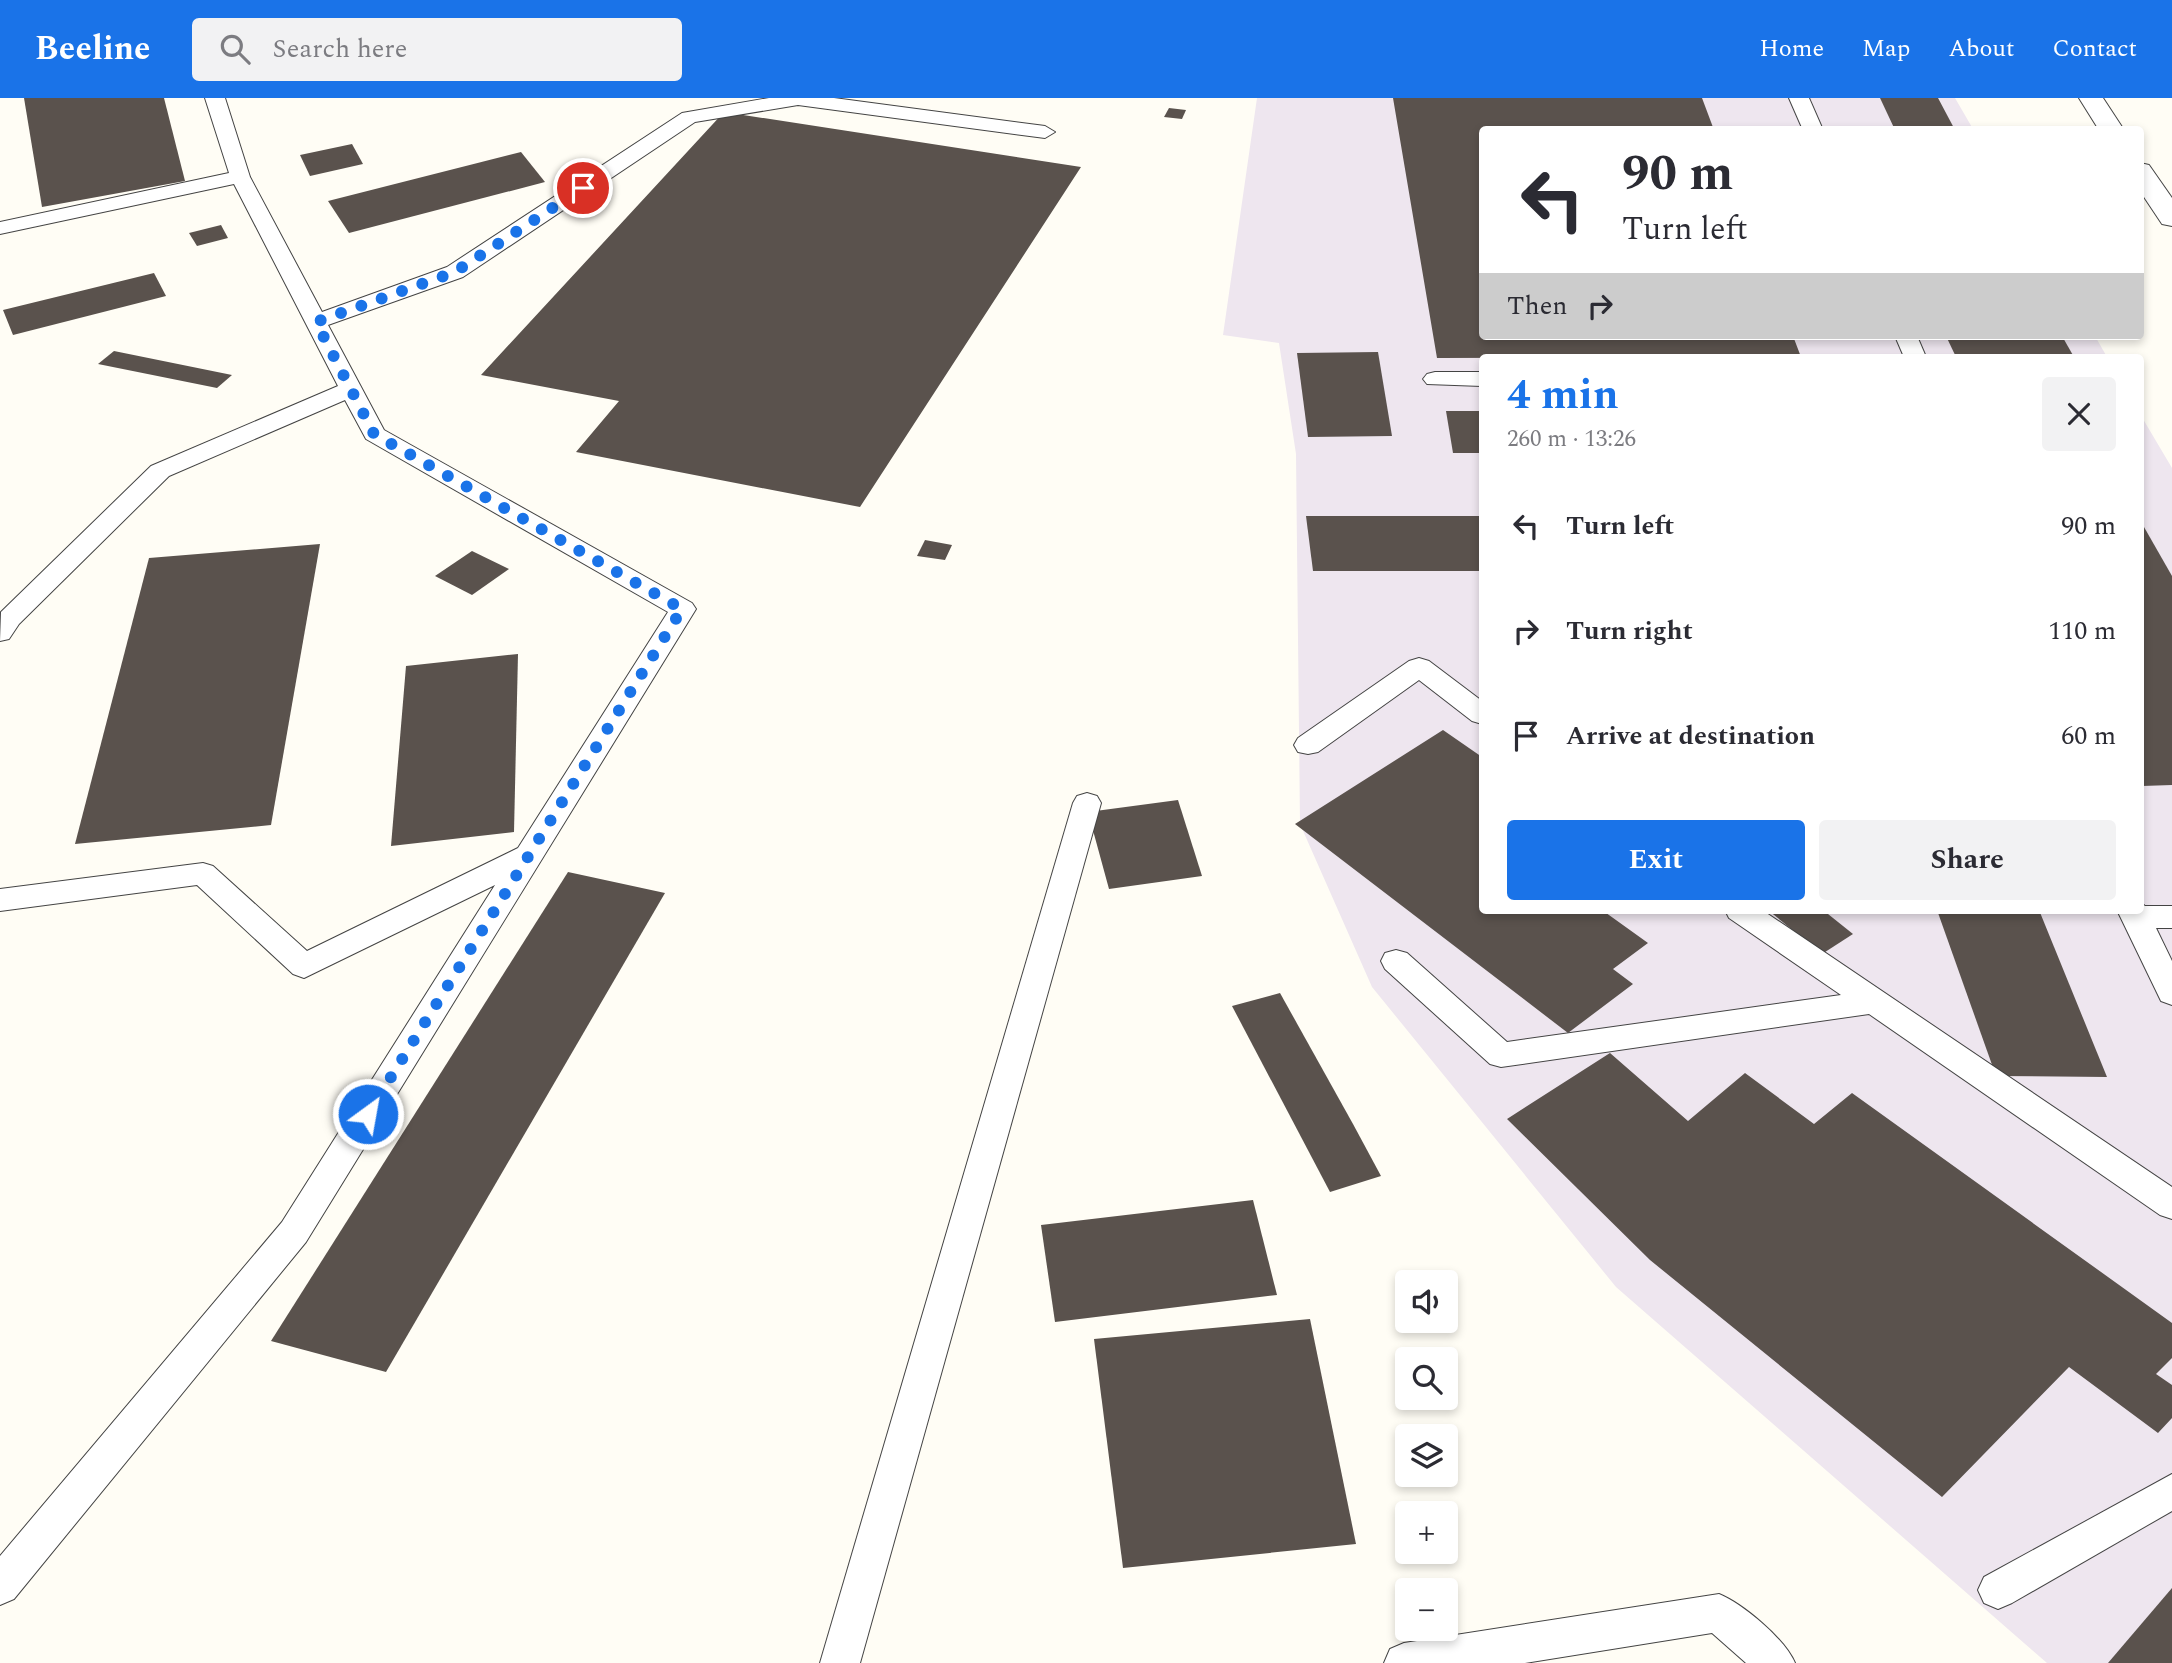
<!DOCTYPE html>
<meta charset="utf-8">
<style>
:root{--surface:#fff;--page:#f2f2f3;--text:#2b2b33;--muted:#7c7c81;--accent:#1a73e8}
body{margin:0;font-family:Spectral,serif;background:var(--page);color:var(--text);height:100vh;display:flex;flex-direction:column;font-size:26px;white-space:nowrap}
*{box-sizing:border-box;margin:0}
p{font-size:23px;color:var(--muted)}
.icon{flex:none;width:38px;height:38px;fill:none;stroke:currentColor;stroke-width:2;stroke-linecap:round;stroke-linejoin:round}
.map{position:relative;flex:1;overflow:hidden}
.sheet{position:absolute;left:1479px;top:256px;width:665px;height:560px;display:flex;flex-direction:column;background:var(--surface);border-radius:7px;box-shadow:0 4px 10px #0003}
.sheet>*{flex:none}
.top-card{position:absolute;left:1479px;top:28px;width:665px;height:214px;border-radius:7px;box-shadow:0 4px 10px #0003;background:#fff;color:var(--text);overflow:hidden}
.fabs{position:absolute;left:1395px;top:1172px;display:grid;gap:14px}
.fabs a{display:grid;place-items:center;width:63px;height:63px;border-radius:7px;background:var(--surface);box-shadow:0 4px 10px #0003;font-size:35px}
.pin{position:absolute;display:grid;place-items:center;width:60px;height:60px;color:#fff;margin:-30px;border:4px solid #fff;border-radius:50%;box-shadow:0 2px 7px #0007}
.me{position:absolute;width:77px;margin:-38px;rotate:32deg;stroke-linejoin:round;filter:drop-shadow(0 0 5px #0008)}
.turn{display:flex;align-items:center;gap:24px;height:147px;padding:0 28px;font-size:32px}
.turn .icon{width:91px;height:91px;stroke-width:2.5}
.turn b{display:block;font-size:49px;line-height:60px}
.then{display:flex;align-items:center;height:66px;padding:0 28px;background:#0003;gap:14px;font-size:26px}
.round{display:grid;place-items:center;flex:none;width:74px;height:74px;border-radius:7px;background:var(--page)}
.headline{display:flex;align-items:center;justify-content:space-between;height:119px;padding:0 28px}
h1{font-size:42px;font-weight:700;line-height:52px;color:var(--accent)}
.cta{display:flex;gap:14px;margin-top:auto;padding:14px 28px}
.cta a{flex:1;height:80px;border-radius:7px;background:var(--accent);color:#fff;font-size:28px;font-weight:700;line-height:80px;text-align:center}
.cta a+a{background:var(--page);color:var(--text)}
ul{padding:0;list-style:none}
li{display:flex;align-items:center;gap:21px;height:105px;padding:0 28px}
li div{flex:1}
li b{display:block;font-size:26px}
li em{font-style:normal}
header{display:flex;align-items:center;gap:42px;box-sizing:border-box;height:98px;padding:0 35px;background:var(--accent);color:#fff}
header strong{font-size:33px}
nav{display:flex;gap:38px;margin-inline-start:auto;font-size:24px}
.search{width:490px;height:63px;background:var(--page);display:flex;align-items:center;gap:18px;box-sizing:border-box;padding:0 24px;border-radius:7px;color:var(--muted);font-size:26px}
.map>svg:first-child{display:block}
</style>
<header>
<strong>Beeline</strong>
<div class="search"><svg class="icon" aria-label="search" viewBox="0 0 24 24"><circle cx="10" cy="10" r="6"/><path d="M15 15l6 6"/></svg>Search here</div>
<nav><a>Home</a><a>Map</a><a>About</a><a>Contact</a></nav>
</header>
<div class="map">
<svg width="2172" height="1565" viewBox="0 0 2172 1565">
<rect width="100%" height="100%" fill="#fffdf5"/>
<polygon fill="#eee6ef" points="1257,0 1955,0 1973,31 1482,32 1482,238 2095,238 2107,259 1482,259 1482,812 2140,812 2140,316 2172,370 2172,1565 2047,1565 1616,1189 1372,889 1300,726 1296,356 1279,245 1223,237"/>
<g fill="#5a524d">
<polygon points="24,0 164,0 185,83 42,109"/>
<polygon points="1393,0 1702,0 1714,32 1482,32 1482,238 1793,238 1801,259 1437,260"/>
<polygon points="1880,0 1938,0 1955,32 1895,32"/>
<polygon points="1169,10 1186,12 1182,21 1164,19"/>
<polygon points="724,14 1081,69 860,409 576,354 619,303 481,277"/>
<polygon points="352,46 363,66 310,78 300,57"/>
<polygon points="521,54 545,84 349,135 328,103"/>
<polygon points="221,127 228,140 197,148 189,135"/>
<polygon points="154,175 166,198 13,237 3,212"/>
<polygon points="1946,238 2062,238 2074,259 1956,259"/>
<polygon points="114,253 232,277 217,290 98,266"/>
<polygon points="1378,254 1392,338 1308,339 1297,255"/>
<polygon points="1446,313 1482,313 1482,355 1453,355"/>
<polygon points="1306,418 1482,418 1482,473 1313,473"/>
<polygon points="2140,422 2172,478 2172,687 2142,688 2140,685"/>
<polygon points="925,442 952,447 945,462 917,458"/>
<polygon points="320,446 271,727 75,746 149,460"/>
<polygon points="472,453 509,471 472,497 435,478"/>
<polygon points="518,556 514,734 391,748 406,568"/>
<polygon points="1443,632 1482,659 1482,812 1602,812 1648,845 1613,871 1633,886 1568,935 1295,726"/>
<polygon points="1178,702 1202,778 1109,791 1088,714"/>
<polygon points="568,774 665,795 386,1274 271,1243"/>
<polygon points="1768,812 1823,812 1853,836 1822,856"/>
<polygon points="1937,812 2039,812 2107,979 1996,978"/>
<polygon points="1280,895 1353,1026 1381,1078 1330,1094 1232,908"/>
<polygon points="1610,955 1688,1023 1745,975 1814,1026 1852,995 2172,1225 2172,1260 2156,1276 2172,1287 2172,1320 2158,1335 2069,1269 1942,1399 1650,1162 1507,1021"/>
<polygon points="1253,1102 1277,1197 1055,1224 1041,1127"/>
<polygon points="1310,1221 1356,1446 1123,1470 1094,1241"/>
<polygon points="2172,1490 2172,1565 2108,1565"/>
</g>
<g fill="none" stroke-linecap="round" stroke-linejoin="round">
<defs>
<g id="service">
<polygon points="205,0 225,0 250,79 322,214 447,169 682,15 769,0 834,0 1045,28 1055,34 1045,40 798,7 695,24 463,179 328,227 384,332 692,505 696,511 306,1144 14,1501 0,1507 0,1458 282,1124 495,787 304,880 293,876 197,787 0,813 0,791 203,765 213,768 307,853 518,750 668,514 366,341 345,302 169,378 19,526 9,541 0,543 1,514 151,368 338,288 234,86 0,136 0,124 229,75"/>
<polygon points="1789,0 1809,0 1823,32 1803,32"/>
<polygon points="1895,238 1917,238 1926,259 1904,259"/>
<polygon points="1435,274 1482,274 1482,288 1427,286 1423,281 1427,276"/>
<polygon points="1419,560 1429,563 1482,603 1482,626 1472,623 1419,582 1318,654 1308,656 1298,654 1294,647 1298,640 1409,563"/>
<polygon points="1087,695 1097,698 1101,705 860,1565 820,1565 1073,705 1077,698"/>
<polygon points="2140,804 2145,808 2172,808 2172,830 2156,830 2172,863 2172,907 2161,903 2117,812 2140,812"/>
<polygon points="1725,812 1762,812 2172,1089 2172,1121 2160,1117 1869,916 1501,969 1490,966 1385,871 1381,863 1385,855 1396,852 1407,855 1507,944 1841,897 1729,820"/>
<polygon points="2172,1376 2172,1413 2012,1505 1998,1511 1984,1505 1978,1492 1984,1479"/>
<path d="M1719,1496c24,10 66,45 76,69h-49l-34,-30 -187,30h-141l6,-14 14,-6z"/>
</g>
<g id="tertiary">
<polygon points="2079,0 2103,0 2124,32 2099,32"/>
<polygon points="2140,65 2149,67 2172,100 2172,128 2162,126 2140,93"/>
</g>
</defs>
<use href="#service" stroke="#444" stroke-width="2"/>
<use href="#tertiary" stroke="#444" stroke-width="2"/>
<use href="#service" fill="#fff" fill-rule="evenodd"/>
<use href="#tertiary" fill="#fff" fill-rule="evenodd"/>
</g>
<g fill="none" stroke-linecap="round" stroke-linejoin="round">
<polyline stroke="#1a73e8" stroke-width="12" stroke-dasharray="0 21.6" points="368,1016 682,511 374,336 316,224 455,174 583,90"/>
</g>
</svg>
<div class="fabs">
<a><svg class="icon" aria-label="sound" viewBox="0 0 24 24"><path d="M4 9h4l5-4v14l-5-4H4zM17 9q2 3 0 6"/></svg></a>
<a><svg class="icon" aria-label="search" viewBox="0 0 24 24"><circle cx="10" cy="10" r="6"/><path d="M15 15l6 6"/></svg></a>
<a><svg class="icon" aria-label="layers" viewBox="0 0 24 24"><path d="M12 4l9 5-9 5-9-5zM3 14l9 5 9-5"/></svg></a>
<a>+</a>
<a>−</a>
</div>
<div class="pin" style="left:583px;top:90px;background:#d93025"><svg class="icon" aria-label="arrive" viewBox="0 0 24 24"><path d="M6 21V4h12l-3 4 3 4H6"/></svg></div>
<svg class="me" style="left:368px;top:1016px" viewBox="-20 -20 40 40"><circle r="17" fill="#1a73e8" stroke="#fff" stroke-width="3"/><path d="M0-11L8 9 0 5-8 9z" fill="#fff"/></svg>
<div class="top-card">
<div class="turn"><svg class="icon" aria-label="left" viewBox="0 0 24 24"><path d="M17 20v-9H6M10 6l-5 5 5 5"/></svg><div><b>90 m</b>Turn left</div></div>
<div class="then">Then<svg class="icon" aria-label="right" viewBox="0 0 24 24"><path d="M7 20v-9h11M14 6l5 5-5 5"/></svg></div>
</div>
<section class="sheet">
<div class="headline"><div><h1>4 min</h1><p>260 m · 13:26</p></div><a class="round"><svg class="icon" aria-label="close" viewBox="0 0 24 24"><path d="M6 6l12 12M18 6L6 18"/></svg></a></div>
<ul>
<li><svg class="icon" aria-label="left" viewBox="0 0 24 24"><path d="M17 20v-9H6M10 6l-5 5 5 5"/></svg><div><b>Turn left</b></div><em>90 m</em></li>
<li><svg class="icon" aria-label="right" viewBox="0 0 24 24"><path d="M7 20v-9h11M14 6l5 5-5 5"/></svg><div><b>Turn right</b></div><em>110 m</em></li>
<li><svg class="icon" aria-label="arrive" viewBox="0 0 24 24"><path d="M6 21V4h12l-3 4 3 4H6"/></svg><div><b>Arrive at destination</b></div><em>60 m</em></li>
</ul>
<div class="cta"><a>Exit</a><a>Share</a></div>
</section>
</div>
